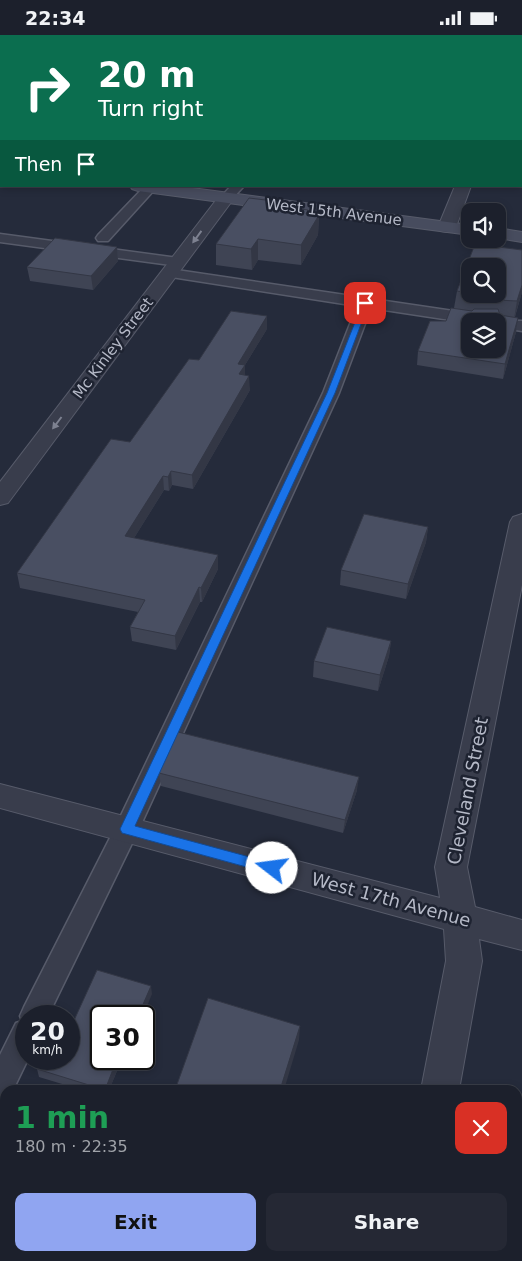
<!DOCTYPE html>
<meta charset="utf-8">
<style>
:root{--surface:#1c202c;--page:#252834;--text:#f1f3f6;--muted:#a0a3a9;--line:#3a3e48;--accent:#90a5f1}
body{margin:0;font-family:"DejaVu Sans",sans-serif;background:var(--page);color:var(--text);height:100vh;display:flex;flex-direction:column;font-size:19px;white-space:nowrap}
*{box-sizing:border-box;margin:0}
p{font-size:16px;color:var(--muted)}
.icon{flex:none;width:28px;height:28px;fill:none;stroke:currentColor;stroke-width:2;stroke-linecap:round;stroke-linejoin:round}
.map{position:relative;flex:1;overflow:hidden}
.sheet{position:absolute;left:0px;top:1050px;width:522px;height:176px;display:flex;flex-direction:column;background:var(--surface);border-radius:15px 15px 0 0;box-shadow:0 2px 8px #0003,0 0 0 1px var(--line)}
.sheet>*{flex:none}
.hud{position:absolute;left:0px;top:0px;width:522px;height:152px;box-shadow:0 2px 8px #0003,0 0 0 1px var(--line);background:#0b6e4f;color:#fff;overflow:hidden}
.tools{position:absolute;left:461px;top:168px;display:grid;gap:10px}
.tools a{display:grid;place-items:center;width:45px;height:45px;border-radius:10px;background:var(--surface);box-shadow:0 2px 8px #0003,0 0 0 1px var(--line);font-size:25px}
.speed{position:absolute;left:15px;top:970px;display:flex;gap:10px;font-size:25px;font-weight:700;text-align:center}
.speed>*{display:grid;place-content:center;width:65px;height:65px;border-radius:50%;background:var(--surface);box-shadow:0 2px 8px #0003,0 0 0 1px var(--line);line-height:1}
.speed small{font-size:12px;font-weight:400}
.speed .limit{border:2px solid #111;border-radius:8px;background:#fff;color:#111}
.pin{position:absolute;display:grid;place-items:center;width:42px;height:42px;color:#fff;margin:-21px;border-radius:10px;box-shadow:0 2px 8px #0006}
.me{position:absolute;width:55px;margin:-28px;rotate:285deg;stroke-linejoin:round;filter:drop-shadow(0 0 4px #0008)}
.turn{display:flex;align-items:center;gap:18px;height:105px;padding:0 15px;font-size:22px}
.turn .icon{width:65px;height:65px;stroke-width:2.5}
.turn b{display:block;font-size:35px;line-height:42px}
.then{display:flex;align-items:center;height:48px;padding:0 15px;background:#0003;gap:10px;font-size:19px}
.round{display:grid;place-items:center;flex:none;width:52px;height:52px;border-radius:10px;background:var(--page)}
.headline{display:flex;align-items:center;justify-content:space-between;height:85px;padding:0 15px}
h1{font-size:30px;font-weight:700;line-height:38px;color:#1e9e55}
.action{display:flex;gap:10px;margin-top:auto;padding:10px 15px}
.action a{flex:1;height:58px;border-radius:10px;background:var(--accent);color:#111;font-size:20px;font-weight:700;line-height:58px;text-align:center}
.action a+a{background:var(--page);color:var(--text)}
.status{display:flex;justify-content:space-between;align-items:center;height:35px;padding:0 25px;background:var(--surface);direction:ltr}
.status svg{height:14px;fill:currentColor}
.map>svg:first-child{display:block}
</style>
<div class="status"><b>22:34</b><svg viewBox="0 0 49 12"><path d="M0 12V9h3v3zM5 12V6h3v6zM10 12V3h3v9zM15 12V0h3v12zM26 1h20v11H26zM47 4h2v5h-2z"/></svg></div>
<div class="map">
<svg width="522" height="1226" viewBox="0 0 522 1226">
<rect width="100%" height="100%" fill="#252b3b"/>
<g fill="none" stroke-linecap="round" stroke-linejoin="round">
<defs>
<g id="service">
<rect x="521" y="12" width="1" height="6"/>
<rect x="521" y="119" width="1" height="8"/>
<polygon points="145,151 155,151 156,153 108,206 98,206 96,203 98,200"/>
<polygon points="231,151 244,151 230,166 222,166 220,163"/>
<polygon points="0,199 178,223 185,227 178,231 0,207"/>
<polygon points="170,234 487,281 494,285 522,286 522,296 498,292 498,286 470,286 470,288 371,273 339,358 139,794 48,981 26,981 26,1024 28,1024 13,1055 5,1055 5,1064 0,1066 0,1020 16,988 22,986 20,981 24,972 115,793 323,358 357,271 165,241 163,238 165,235"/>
</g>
<g id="minor">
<polygon points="517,0 522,0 522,7 521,1 516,1"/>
<rect x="521" y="60" width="1" height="8"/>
<polygon points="455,151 471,151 456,192 453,196 447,197 441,196 438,192"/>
<polygon points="226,158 232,160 234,163 232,166 8,468 0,470 0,447 220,160"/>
<polygon points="522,479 522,550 467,832 475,872 522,885 522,915 479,904 482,926 459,1055 421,1055 446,926 444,894 0,773 0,749 440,863 435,832 510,487 513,482"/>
<polygon points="389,1221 431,1221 430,1226 388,1226"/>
</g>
<g id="secondary">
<rect x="0" y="128" width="1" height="10"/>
<polygon points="130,151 177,151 470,190 470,200 138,156 132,154"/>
<polygon points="498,193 522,197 522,207 498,203"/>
</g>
</defs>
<use href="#service" stroke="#575b6a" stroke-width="3"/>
<use href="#minor" stroke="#575b6a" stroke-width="2"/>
<use href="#secondary" stroke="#575b6a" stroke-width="2"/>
<use href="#service" fill="#393d4c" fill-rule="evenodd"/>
<use href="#minor" fill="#393d4c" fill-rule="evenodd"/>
<use href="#secondary" fill="#474c5e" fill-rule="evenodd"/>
</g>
<g fill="#3f4454" fill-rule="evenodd">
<polygon points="0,0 1,1 1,66 0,66"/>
<polygon points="308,175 308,179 319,180 318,200 301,230 258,225 252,235 216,230 216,209"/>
<path d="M475,209l47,6v42l-7,25 3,1 -2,14 -13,47 -86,-14 1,-14 12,-30h16l5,-13h3l3,-17zM470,231h28v28h-28zM470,286h28v28h-28z"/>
<polygon points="117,212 118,226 93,255 30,246 27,232"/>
<polygon points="267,294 245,330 245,340 250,355 193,454 172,450 169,456 164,455 134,503 218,534 202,567 200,567 176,615 132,606 130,592 138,577 20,553 17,538 130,407 199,325"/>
<polygon points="428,492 426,507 406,564 340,550 341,535"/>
<polygon points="391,606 389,621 378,656 313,642 314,626"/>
<polygon points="159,738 357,755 343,798 161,751"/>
<polygon points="152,959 101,981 122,1024 109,1055 82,1055 39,1042 37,1034 71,992"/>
</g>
<g fill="#333745">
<polygon points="319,180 318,200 301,230 301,210"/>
<polygon points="258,204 258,225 252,235 251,214"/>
<polygon points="117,212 118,226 93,255 91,241"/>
<polygon points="522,250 522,257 514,284 517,266"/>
<polygon points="267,281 267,294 245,330 245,344 240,353 238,329"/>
<polygon points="518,283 516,297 503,344 505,329"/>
<polygon points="249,341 250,355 193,454 192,440"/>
<polygon points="171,436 172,450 169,456 168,442"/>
<polygon points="163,441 164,455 126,516 125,501"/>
<polygon points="428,492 426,507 406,564 408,549"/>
<polygon points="218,520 218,534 202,567 201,553"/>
<polygon points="199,552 200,567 176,615 175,601"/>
<polygon points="391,606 389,621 378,656 380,640"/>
<polygon points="359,742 357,755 343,798 345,785"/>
<polygon points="151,951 152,959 143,981 138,981"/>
<polygon points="300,991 299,1005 284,1055 280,1055"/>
<polygon points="117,1024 122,1024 109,1055 105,1055"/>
</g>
<g fill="#494f62" stroke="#333745" fill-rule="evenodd">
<polygon points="0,0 278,0 292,1 1,1 1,55 0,55"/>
<polygon points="338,0 422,0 421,1 337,1"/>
<polygon points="249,163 282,167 279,171 308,175 306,179 319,180 301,210 258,204 251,214 216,209"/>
<polygon points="55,203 117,212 91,241 27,232"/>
<polygon points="475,209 522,215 522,250 517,266 497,265 490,261 475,259 498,259 498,231 470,231 470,258 457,256"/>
<path d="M451,273l21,3 2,-2h24l2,6 18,3 -13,46 -87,-13 12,-30h16zM470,286h28v28h-28z"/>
<polygon points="231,276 267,281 238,329 245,330 239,339 249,341 192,440 171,436 168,442 163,441 125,501 218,520 201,553 199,552 175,601 130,592 145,565 17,538 111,404 130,407 189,324 199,325"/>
<polygon points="364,479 428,492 408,549 341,535"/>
<polygon points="327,592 391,606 380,640 314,626"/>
<polygon points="178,697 359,742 345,785 159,738"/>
<polygon points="97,935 151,951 138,981 101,981 101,1024 117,1024 105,1055 37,1034 42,1024 69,1024 69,991 71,992"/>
<polygon points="208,963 300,991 280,1055 175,1055"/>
</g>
<defs><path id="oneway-solid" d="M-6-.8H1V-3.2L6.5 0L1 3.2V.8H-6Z" transform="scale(1.25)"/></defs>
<g fill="#7d8190">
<use href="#oneway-solid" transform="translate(197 202) rotate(126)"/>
<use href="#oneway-solid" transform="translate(57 388) rotate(127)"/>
</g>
<polygon fill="#1a73e8" stroke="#114b97" points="363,267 369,268 335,358 135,791 272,828 277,829 279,833 277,837 272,839 122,798 120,794 327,358"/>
<g text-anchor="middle" stroke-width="5" stroke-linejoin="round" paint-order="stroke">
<g font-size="15" fill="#b5b9c7" stroke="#1e2331">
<text transform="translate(334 177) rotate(7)" y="5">West 15th Avenue</text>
<text transform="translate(113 313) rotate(-53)" y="5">Mc Kinley Street</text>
</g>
<g font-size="18" fill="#b5b9c7" stroke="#1e2331">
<text transform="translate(468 756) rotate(-79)" y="6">Cleveland Street</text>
<text transform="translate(391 865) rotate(15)" y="6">West 17th Avenue</text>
</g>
</g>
</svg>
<div class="tools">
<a><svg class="icon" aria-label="sound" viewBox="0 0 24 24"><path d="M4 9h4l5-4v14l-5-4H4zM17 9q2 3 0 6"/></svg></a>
<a><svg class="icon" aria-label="search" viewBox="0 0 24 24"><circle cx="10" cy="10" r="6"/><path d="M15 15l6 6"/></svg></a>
<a><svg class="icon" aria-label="layers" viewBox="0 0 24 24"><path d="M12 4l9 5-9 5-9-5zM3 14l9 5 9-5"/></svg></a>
</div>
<div class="speed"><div>20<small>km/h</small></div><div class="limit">30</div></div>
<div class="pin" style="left:365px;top:268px;background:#d93025"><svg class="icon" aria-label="arrive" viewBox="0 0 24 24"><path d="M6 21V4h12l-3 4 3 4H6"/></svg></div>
<svg class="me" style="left:272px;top:833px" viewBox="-20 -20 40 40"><circle r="19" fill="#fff"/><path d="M0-13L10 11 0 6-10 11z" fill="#1a73e8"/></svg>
<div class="hud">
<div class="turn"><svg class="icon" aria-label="right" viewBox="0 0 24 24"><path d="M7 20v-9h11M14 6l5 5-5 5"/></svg><div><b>20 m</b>Turn right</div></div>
<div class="then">Then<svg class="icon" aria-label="arrive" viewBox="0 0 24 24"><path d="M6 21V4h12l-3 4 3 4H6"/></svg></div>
</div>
<section class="sheet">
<div class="headline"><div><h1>1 min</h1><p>180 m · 22:35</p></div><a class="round" style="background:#d93025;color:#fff"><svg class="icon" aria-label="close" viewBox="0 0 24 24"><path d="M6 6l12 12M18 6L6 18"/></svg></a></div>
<div class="action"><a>Exit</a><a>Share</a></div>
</section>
</div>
